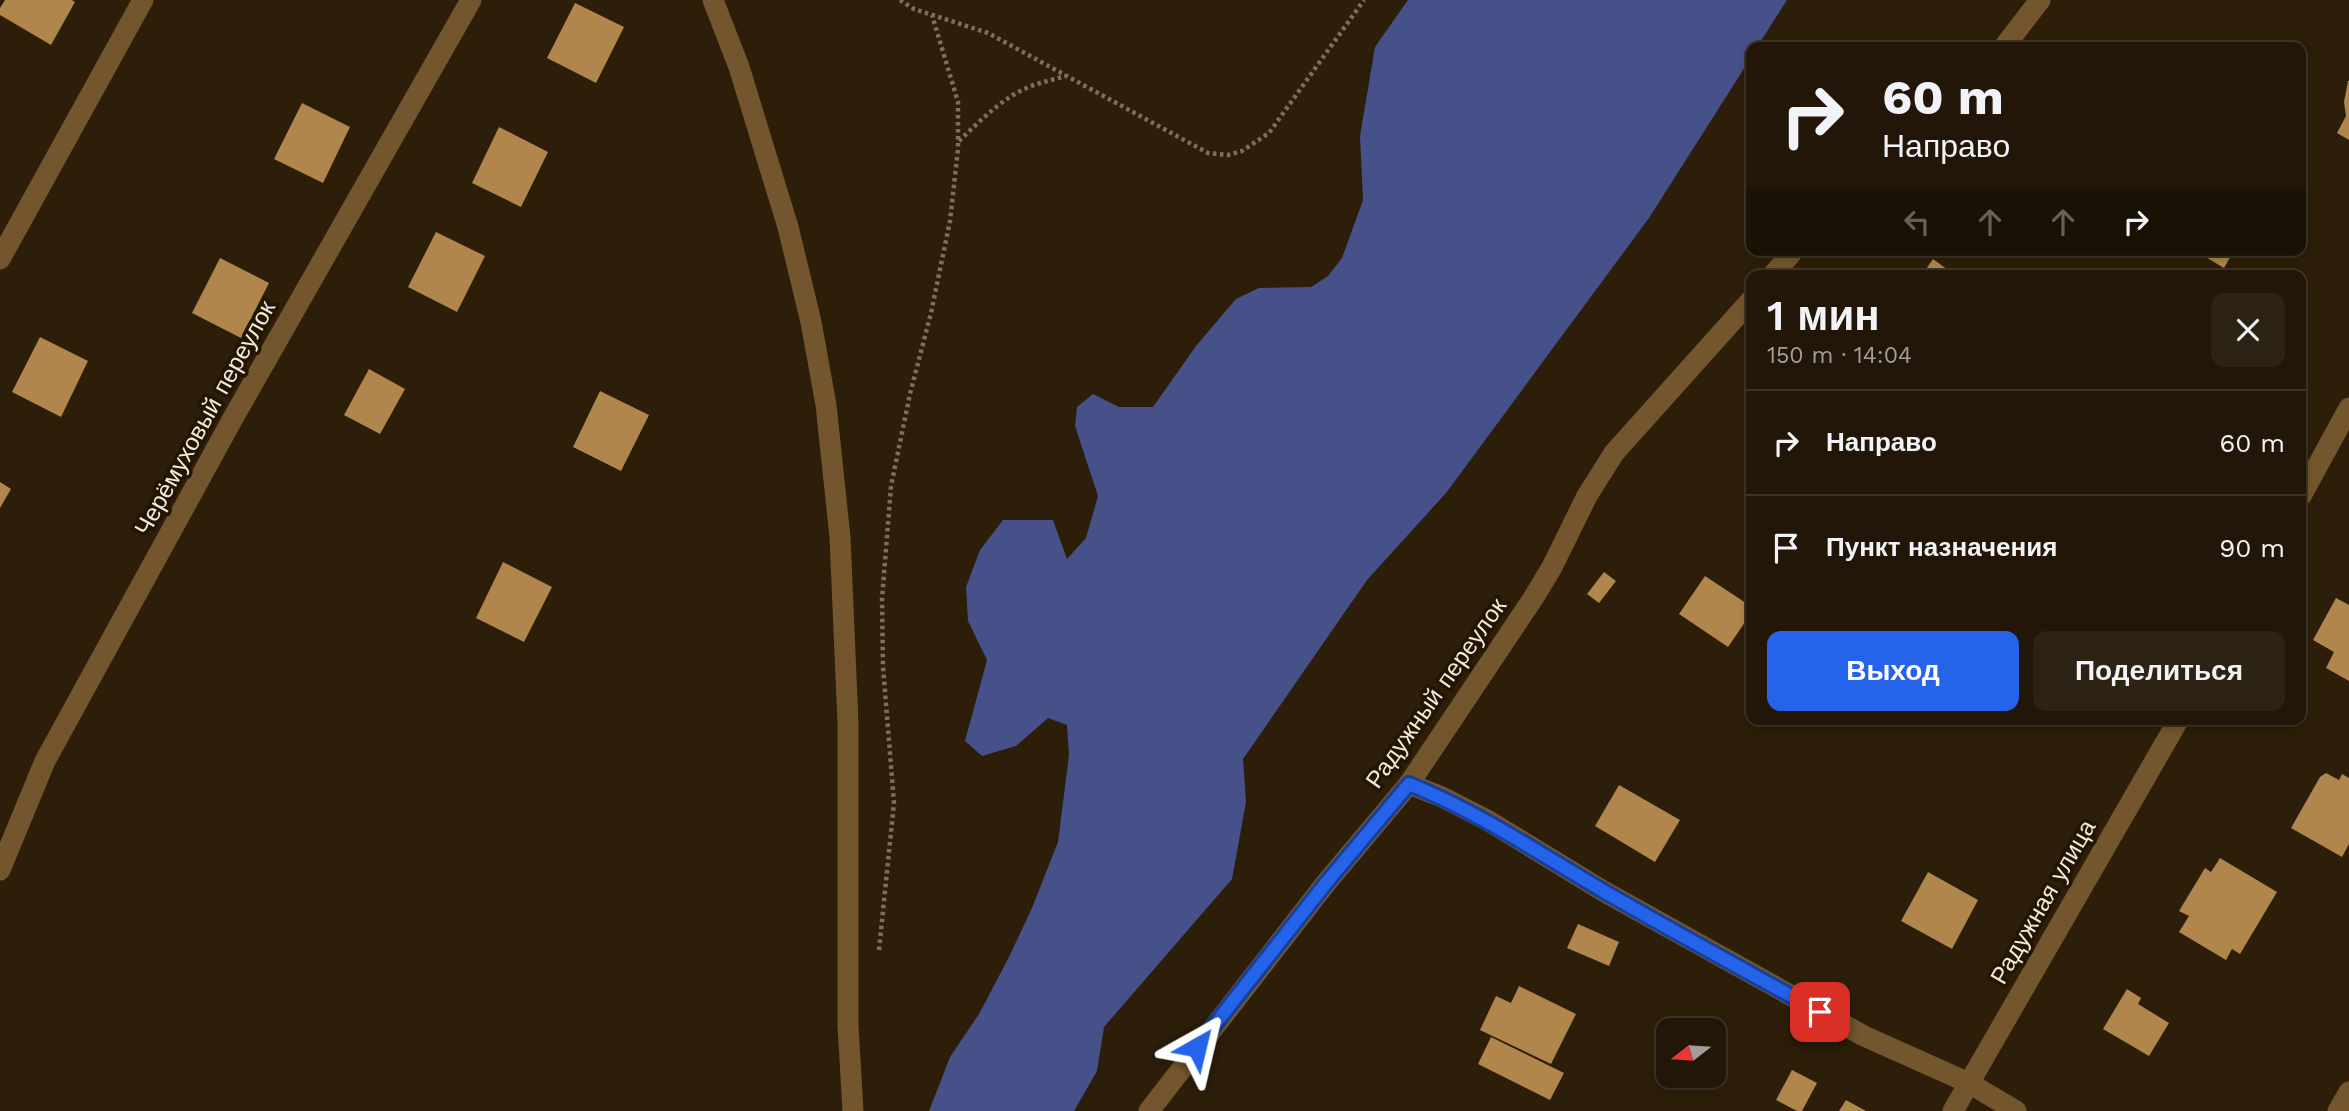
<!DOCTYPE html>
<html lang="ru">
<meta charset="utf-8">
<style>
:root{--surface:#211607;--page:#2d2315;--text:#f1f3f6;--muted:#a29f9b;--line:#3e3528;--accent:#2563eb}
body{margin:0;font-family:"Work Sans",sans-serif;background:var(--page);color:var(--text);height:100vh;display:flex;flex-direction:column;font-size:26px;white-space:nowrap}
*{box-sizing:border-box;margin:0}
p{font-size:23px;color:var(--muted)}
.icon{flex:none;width:38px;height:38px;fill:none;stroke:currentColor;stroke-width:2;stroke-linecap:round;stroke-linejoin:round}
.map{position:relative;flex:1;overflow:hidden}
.details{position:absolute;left:1746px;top:270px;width:560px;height:455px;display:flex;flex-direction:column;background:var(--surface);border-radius:14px;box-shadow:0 4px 10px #0003,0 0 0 2px var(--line)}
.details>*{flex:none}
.hud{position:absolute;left:1746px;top:42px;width:560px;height:214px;border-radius:14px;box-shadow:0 4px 10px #0003,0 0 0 2px var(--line);background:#211607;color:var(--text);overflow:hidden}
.needle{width:46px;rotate:253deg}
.controls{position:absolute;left:1656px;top:1018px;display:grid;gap:14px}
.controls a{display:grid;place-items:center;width:70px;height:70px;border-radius:14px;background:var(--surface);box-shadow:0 4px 10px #0003,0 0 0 2px var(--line);font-size:35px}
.pin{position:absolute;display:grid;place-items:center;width:60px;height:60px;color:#fff;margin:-30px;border-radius:14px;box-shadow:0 4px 10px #0006}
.me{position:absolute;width:77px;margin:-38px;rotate:37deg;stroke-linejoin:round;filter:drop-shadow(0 0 5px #0008)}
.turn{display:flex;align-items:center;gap:24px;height:147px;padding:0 21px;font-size:32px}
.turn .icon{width:91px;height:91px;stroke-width:2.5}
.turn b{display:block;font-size:49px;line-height:60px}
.lanes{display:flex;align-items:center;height:66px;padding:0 21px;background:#0003;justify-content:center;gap:35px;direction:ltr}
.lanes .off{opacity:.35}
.round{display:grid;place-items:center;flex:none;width:74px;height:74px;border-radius:14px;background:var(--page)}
.head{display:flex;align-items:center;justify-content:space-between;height:119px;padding:0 21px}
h1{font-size:42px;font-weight:600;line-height:52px}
.action{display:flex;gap:14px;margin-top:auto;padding:14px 21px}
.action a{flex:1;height:80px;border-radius:14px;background:var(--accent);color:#fff;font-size:28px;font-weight:600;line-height:80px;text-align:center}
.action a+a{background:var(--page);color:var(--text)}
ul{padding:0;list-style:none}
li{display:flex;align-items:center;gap:21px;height:105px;padding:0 21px;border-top:2px solid var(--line)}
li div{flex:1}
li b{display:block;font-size:26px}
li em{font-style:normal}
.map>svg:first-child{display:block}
</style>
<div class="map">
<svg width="2349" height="1111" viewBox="0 0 2349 1111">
<rect width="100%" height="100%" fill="#2c1e09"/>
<polygon fill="#465189" points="1408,0 1787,0 1757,47 1752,47 1752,56 1649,218 1446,493 1367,580 1243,759 1246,802 1232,879 1104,1027 1097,1071 1074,1111 929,1111 950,1057 979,1014 1008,959 1032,908 1058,842 1069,755 1067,725 1048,718 1016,746 982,756 965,741 987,660 968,621 966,587 980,550 1003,520 1053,520 1067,559 1086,538 1098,496 1075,426 1077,407 1093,394 1119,407 1153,407 1196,346 1236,299 1259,288 1311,287 1328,276 1342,258 1363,200 1360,136 1375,47"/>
<g fill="#b0864c">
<polygon points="5,0 72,0 75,2 51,45 0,15 0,8"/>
<polygon points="575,3 624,27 596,83 547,58"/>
<polygon points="2348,81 2349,81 2349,140 2337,133 2346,116 2344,102"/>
<polygon points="302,103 350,127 323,183 274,159"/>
<polygon points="499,127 548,152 521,207 472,183"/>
<polygon points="436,232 485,256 457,312 408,287"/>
<polygon points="2194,250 2234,250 2224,268"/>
<polygon points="220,258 269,283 241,338 192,313"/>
<polygon points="1933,259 1955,275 1922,275"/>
<polygon points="40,337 88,361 61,417 12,392"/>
<polygon points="369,369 405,389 380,434 344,415"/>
<polygon points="600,391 649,415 621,471 573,447"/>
<polygon points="0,482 11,489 0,508"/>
<polygon points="503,562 552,587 524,642 476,618"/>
<polygon points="1604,572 1616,581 1599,603 1587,594"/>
<polygon points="1705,576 1752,607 1752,612 1728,647 1679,614"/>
<polygon points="2336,598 2349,605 2349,681 2326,668 2334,652 2313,640"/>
<polygon points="2326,773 2339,780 2342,774 2349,778 2349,844 2342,857 2291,828 2320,777"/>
<polygon points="1619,785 1680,820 1655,862 1595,826"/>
<polygon points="2220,858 2277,892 2240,954 2232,949 2226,960 2179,932 2189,916 2179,911 2205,868 2211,872"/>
<polygon points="1928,872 1978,900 1952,949 1901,921"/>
<polygon points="1578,924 1619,942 1609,966 1567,948"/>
<polygon points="1519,986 1576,1014 1551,1064 1480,1030 1496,996 1511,1003"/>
<polygon points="2127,989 2141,998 2138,1004 2169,1023 2149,1056 2103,1029"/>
<polygon points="1491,1037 1564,1073 1550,1100 1478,1064"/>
<polygon points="1792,1070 1817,1083 1802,1111 1797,1111 1776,1100"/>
<polygon points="1846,1100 1866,1111 1839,1111"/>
</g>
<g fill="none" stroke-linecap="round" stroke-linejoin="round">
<g stroke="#7b6f5d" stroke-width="4.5" stroke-dasharray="3.5 3.5" stroke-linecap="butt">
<polyline points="900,0 914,9 988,33 1208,153 1228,155 1242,151 1269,133 1364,0"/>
<path d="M959,141c22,-21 46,-46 75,-56 11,-4 22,-6 32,-9"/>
<polyline points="879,950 894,803 883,667 882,599 891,486 910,394 931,313 950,221 958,149 958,102 932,15"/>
</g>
<g stroke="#73562d" stroke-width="21">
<polyline points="713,0 739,67 788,227 811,322 826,405 840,537 848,723 848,1025 853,1111"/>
<polyline points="2004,47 2040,0"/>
<polyline points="0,259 143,0"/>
<polyline points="1773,275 1794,250"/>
<polyline points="2301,496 2349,408"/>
<polyline points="1409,784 1442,797 1487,820 1605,892 1864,1036 1969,1083 2016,1111"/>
<polyline points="0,870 45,761 232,420 471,0"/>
<polyline points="1149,1111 1326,883 1409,784 1534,597 1552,567 1587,496 1614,453 1752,299"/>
<polyline points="1953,1111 2179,719"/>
<polyline points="2338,1111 2349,1092"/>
</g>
</g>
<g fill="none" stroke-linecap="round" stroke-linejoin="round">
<defs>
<path id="route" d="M1197,1047l129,-164 83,-99c70,28 131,70 196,108 71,41 143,80 215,120"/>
</defs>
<use href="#route" stroke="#184099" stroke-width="18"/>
<use href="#route" stroke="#2563eb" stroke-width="12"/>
</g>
<g text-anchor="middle" stroke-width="7" stroke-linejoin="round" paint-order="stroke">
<g font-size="24" fill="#f3e9dd" stroke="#221502">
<text transform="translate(205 418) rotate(-61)" y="8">Черёмуховый переулок</text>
<text transform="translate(1436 693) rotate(-55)" y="8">Радужный переулок</text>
<text transform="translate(2043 902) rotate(-60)" y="8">Радужная улица</text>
</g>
</g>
</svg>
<div class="controls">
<a><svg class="needle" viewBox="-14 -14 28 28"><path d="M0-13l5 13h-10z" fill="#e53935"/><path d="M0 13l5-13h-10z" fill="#a29f9b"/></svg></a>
</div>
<div class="pin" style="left:1820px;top:1012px;background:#d93025"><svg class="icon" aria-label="arrive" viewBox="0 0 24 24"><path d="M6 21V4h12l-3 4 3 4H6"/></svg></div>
<svg class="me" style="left:1197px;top:1047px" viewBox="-20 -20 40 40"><path d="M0-17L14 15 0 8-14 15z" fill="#2563eb" stroke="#fff" stroke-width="4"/></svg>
<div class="hud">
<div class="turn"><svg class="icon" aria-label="right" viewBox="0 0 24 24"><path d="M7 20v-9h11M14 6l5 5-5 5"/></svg><div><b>60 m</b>Направо</div></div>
<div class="lanes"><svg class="icon off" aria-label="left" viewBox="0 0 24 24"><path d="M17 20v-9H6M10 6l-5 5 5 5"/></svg><svg class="icon off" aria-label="ahead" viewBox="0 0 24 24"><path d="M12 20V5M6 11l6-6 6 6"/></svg><svg class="icon off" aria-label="ahead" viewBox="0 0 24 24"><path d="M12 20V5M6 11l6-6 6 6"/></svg><svg class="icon" aria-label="right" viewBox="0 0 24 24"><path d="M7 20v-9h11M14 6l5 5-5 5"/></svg></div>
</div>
<section class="details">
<div class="head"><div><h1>1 мин</h1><p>150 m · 14:04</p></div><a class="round"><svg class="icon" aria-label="close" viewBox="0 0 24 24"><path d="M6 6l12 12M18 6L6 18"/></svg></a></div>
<ul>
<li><svg class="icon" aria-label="right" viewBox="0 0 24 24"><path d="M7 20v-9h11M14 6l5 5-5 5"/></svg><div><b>Направо</b></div><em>60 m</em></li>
<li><svg class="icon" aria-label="arrive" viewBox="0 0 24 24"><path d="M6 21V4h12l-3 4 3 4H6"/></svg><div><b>Пункт назначения</b></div><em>90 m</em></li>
</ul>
<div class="action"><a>Выход</a><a>Поделиться</a></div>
</section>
</div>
